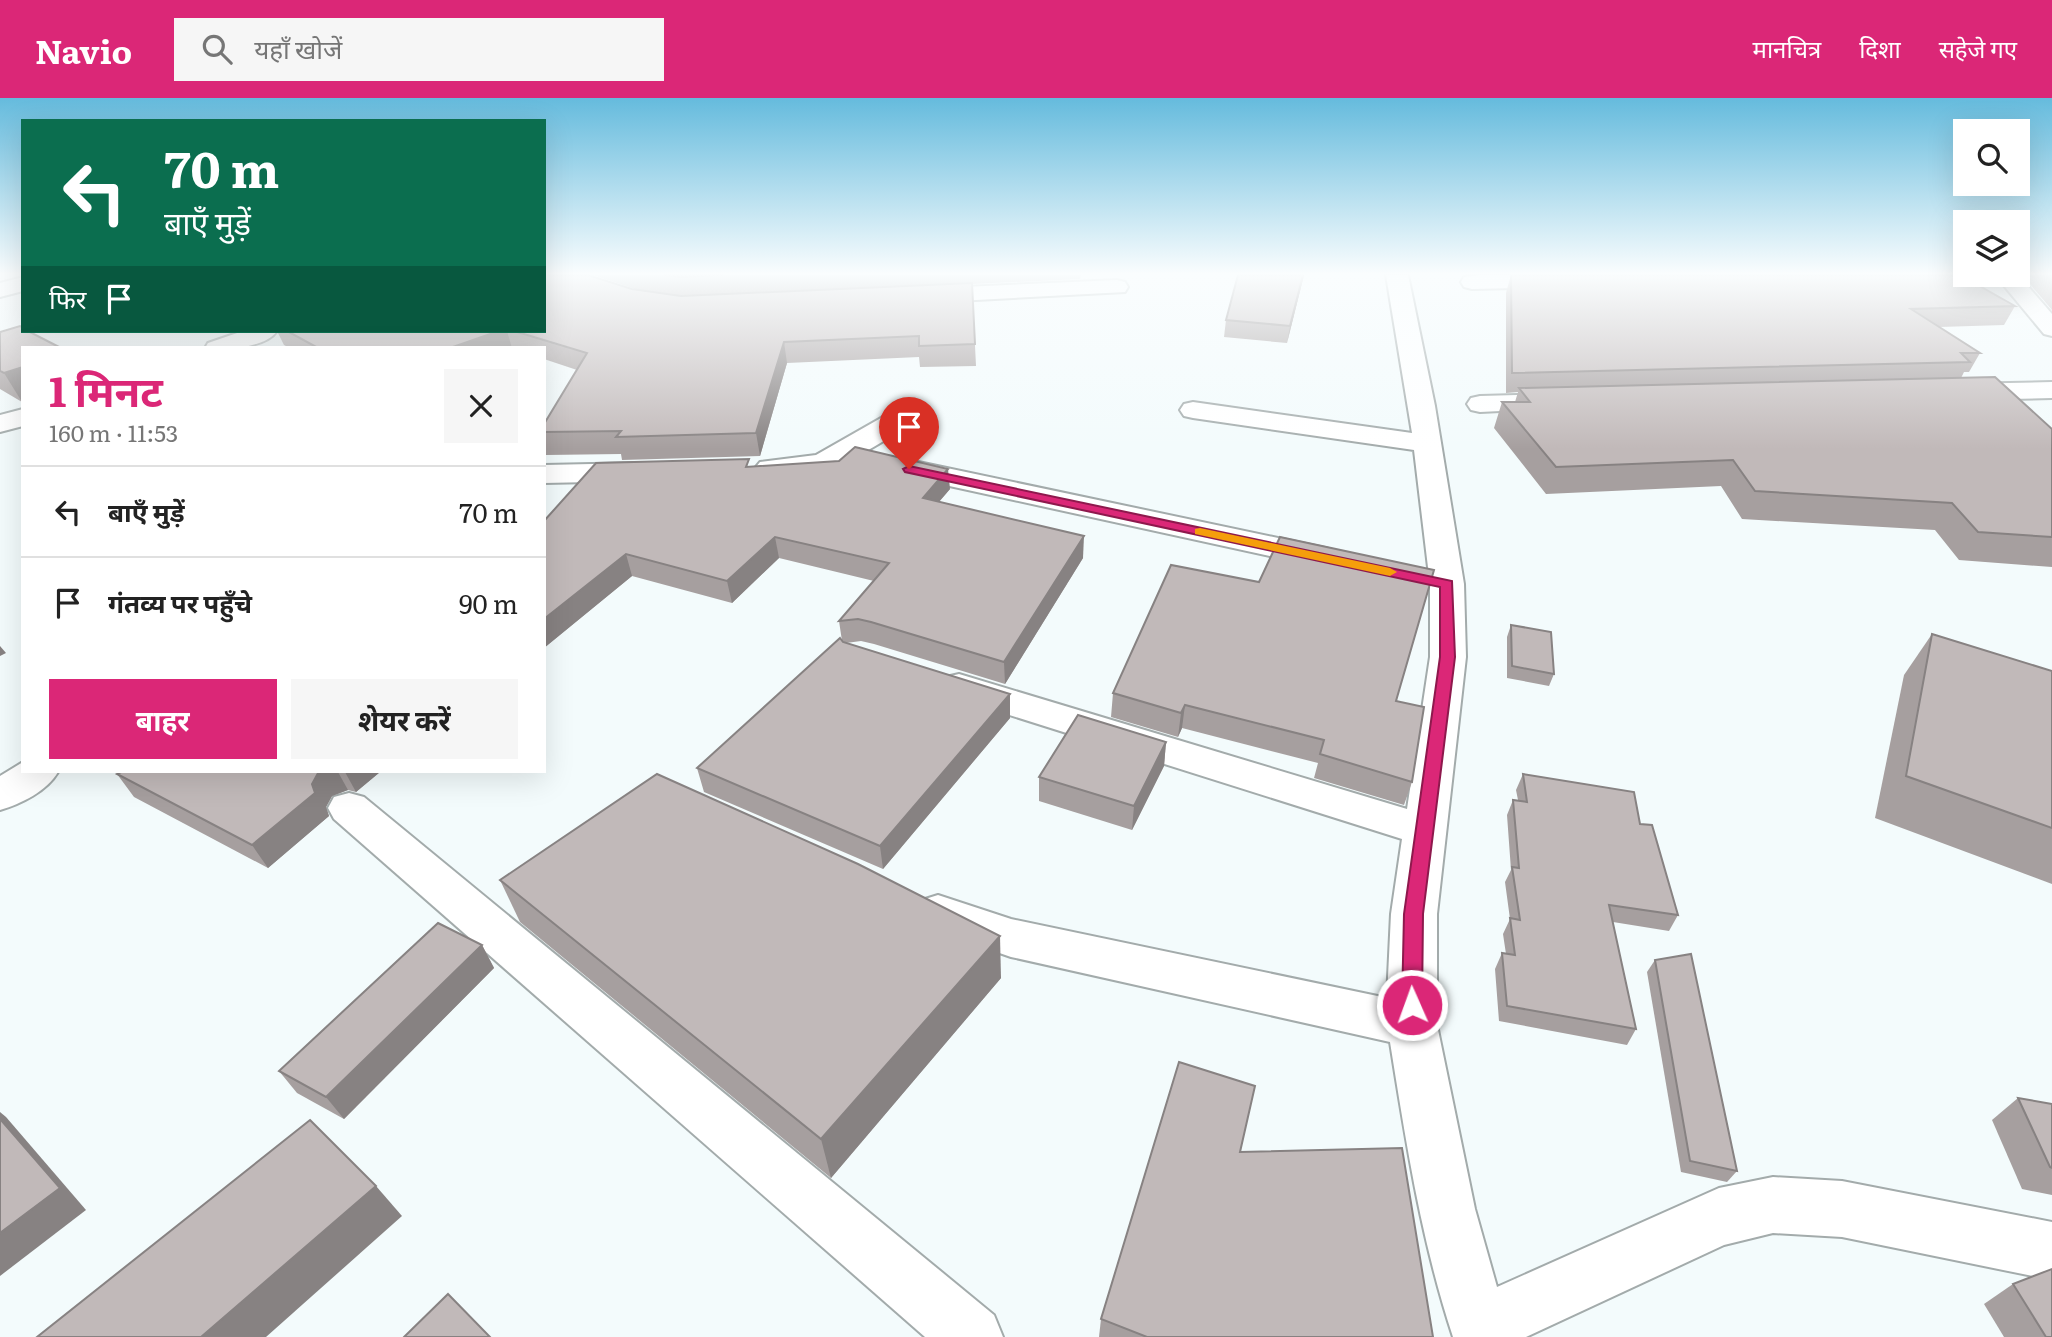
<!DOCTYPE html>
<html lang="hi">
<meta charset="utf-8">
<style>
:root{--surface:#fff;--page:#f6f6f6;--text:#222;--muted:#767676;--line:#e0e0e0;--accent:#db2777}
body{margin:0;font-family:Literata,"Noto Sans Devanagari",serif;background:var(--page);color:var(--text);height:100vh;display:flex;flex-direction:column;font-size:26px;white-space:nowrap}
*{box-sizing:border-box;margin:0}
p{font-size:23px;color:var(--muted)}
.icon{flex:none;width:38px;height:38px;fill:none;stroke:currentColor;stroke-width:2;stroke-linecap:round;stroke-linejoin:round}
.map{position:relative;flex:1;overflow:hidden}
.sheet{position:absolute;left:21px;top:248px;width:525px;height:427px;display:flex;flex-direction:column;background:var(--surface);border-radius:0px;box-shadow:0 7px 28px #0002}
.sheet>*{flex:none}
.guide{position:absolute;left:21px;top:21px;width:525px;height:214px;border-radius:0px;box-shadow:0 7px 28px #0002;background:#0b6e4f;color:#fff;overflow:hidden}
.buttons{position:absolute;left:1953px;top:21px;display:grid;gap:14px}
.buttons a{display:grid;place-items:center;width:77px;height:77px;border-radius:0px;background:var(--surface);box-shadow:0 7px 28px #0002;font-size:35px}
.pin{position:absolute;display:grid;place-items:center;width:60px;height:60px;color:#fff;margin:-72px -30px;border-radius:50% 50% 50% 0;rotate:-45deg;box-shadow:0 0 7px #0007}
.pin .icon{rotate:45deg}
.me{position:absolute;width:77px;margin:-38px;rotate:358deg;stroke-linejoin:round;filter:drop-shadow(0 0 5px #0008)}
.turn{display:flex;align-items:center;gap:24px;height:147px;padding:0 28px;font-size:32px}
.turn .icon{width:91px;height:91px;stroke-width:2.5}
.turn b{display:block;font-size:49px;line-height:60px}
.then{display:flex;align-items:center;height:66px;padding:0 28px;background:#0003;gap:14px;font-size:26px}
.round{display:grid;place-items:center;flex:none;width:74px;height:74px;border-radius:0px;background:var(--page)}
.overview{display:flex;align-items:center;justify-content:space-between;height:119px;padding:0 28px}
h1{font-size:42px;font-weight:700;line-height:52px;color:var(--accent)}
.cta{display:flex;gap:14px;margin-top:auto;padding:14px 28px}
.cta a{flex:1;height:80px;border-radius:0px;background:var(--accent);color:#fff;font-size:28px;font-weight:700;line-height:80px;text-align:center}
.cta a+a{background:var(--page);color:var(--text)}
ul{padding:0;list-style:none}
li{display:flex;align-items:center;gap:21px;height:91px;padding:0 28px;border-top:2px solid var(--line)}
li div{flex:1}
li b{display:block;font-size:26px}
li em{font-style:normal}
header{display:flex;align-items:center;gap:42px;box-sizing:border-box;height:98px;padding:0 35px;background:var(--accent);color:#fff}
header strong{font-size:33px}
nav{display:flex;gap:38px;margin-inline-start:auto;font-size:24px}
.search{width:490px;height:63px;background:var(--page);display:flex;align-items:center;gap:18px;box-sizing:border-box;padding:0 24px;border-radius:0px;color:var(--muted);font-size:26px}
.map>svg:first-child{display:block}
</style>
<header>
<strong>Navio</strong>
<div class="search"><svg class="icon" aria-label="search" viewBox="0 0 24 24"><circle cx="10" cy="10" r="6"/><path d="M15 15l6 6"/></svg>यहाँ खोजें</div>
<nav><a>मानचित्र</a><a>दिशा</a><a>सहेजे गए</a></nav>
</header>
<div class="map">
<svg width="2052" height="1239" viewBox="0 0 2052 1239">
<rect width="100%" height="100%" fill="#f3fbfc"/>
<g fill="none" stroke-linecap="round" stroke-linejoin="round">
<defs>
<g id="street">
<path d="M1386,177h22l27,131 29,178 2,73 -29,257v111l38,184 22,78 222,-99 54,-11 69,4 210,41v58l-210,-43 -69,-4 -49,12 -198,92h-73c-32,-97 -47,-195 -63,-295l-379,-85 -89,-31 -7,-13 7,-13 16,-5 73,24 376,79 4,-84 11,-75 -456,-144 -6,-9 6,-9 13,-3 448,135 23,-152v-73l-16,-134 -221,-32 -9,-2 -4,-6 4,-6 9,-2 219,31z"/>
<polygon points="1482,177 1569,177 1573,182 1570,187 1562,189 1472,191 1464,189 1461,184 1464,179"/>
<polygon points="1995,177 2018,177 2052,216 2052,238 2044,236"/>
<polygon points="23,179 23,193 0,199 0,185"/>
<polygon points="1117,182 1125,184 1128,189 1125,194 920,205 912,203 909,198 912,193 920,191"/>
<path d="M243,233h34c-12,18 -53,18 -72,17l3,-5z"/>
<polygon points="2052,284 2052,300 1958,302 1949,300 1945,294 1949,288 1958,286"/>
<polygon points="1555,296 1564,298 1568,304 1564,310 1480,314 1471,312 1467,306 1471,300 1480,298"/>
<path d="M912,306l10,2 3,6 -3,6c-49,28 -103,71 -162,56l-5,-6 5,-6 56,-7 86,-49z"/>
<polygon points="23,311 23,328 0,334 0,317"/>
<polygon points="909,362 1325,450 1336,453 1341,460 1336,467 1325,470 899,377 894,371 899,365"/>
<polygon points="640,365 650,368 655,374 650,380 640,383 544,385 544,367"/>
<path d="M23,664v10h35c-11,19 -37,32 -58,38v-34z"/>
<polygon points="349,695 364,699 994,1217 1003,1239 925,1239 334,721 328,710 334,699"/>
</g>
</defs>
<use href="#street" stroke="#a3abab" stroke-width="4"/>
<use href="#street" fill="#fff" fill-rule="evenodd"/>
</g>
<g fill="#a69f9f">
<polygon points="593,177 1081,177 1080,181 972,186 976,268 920,269 919,259 787,265 760,358 622,362 621,356 546,357 544,350 544,326 577,272 544,261 544,250 290,250 284,247 277,233 544,233 632,191 638,192"/>
<polygon points="1304,177 1287,245 1224,239 1226,222"/>
<polygon points="1511,177 2015,208 2004,227 1939,229 1980,255 1969,274 1964,274 1961,280 2052,331 2052,469 1959,462 1935,432 1742,421 1721,388 1546,396 1494,330 1502,304 1515,304 1518,294 1506,295 1506,195"/>
<polygon points="2029,177 2052,177 2052,212 2029,185"/>
<polygon points="0,234 23,250 22,304 0,291"/>
<polygon points="750,368 950,391 939,404 1083,460 1005,586 874,546 861,543 846,545 1010,620 883,771 704,694 697,670 842,543 839,523 874,483 779,460 732,505 632,478 544,550 544,423"/>
<polygon points="1511,527 1554,576 1549,588 1507,580 1507,539"/>
<polygon points="1932,536 2052,573 2052,786 1875,720 1904,577"/>
<polygon points="1113,595 1396,603 1412,684 1404,707 1314,680 1318,665 1182,630 1178,639 1111,619"/>
<polygon points="1166,644 1164,668 1132,732 1039,703 1039,679"/>
<polygon points="121,674 380,674 356,694 348,692 332,698 326,709 329,718 268,770 134,699 117,676"/>
<polygon points="1523,676 1640,726 1678,817 1669,833 1613,824 1636,931 1627,947 1499,923 1495,871 1502,855 1506,856 1503,836 1510,821 1505,784 1511,772 1507,717 1513,702 1518,702 1516,692"/>
<polygon points="500,782 1001,880 831,1080 520,824"/>
<polygon points="482,847 494,870 344,1021 297,995 279,973"/>
<polygon points="1655,862 1737,1073 1727,1084 1681,1074 1647,874"/>
<polygon points="2018,1000 2052,1006 2052,1097 2022,1091 1992,1022"/>
<polygon points="1240,1054 1433,1239 1099,1239 1101,1221"/>
<polygon points="2013,1186 2052,1239 2004,1239 1984,1206"/>
</g>
<g fill="#878282">
<polygon points="1303,177 1304,177 1287,245 1290,228"/>
<polygon points="499,233 507,233 512,250 450,250"/>
<polygon points="784,244 787,265 760,358 756,335"/>
<polygon points="23,269 23,304 22,304 4,275"/>
<polygon points="948,371 950,391 924,421 923,400"/>
<polygon points="1084,438 1083,460 1005,586 1004,564"/>
<polygon points="775,439 779,460 732,505 727,483"/>
<polygon points="626,456 632,478 544,550 544,521"/>
<polygon points="0,548 6,555 0,558"/>
<polygon points="1010,596 1010,620 883,771 880,748"/>
<polygon points="1185,607 1182,630 1178,639 1181,615"/>
<polygon points="1166,644 1164,668 1132,732 1134,708"/>
<polygon points="322,674 338,674 348,692 332,698 326,709 329,718 268,770 252,747 312,686 318,675"/>
<polygon points="345,674 380,674 356,694"/>
<polygon points="1000,838 1001,880 831,1080 821,1041"/>
<polygon points="482,847 494,870 344,1021 326,999"/>
<polygon points="0,1014 6,1019 86,1112 0,1178"/>
<polygon points="376,1088 402,1118 266,1239 201,1239"/>
</g>
<g fill="#c1b9b9" stroke="#878282" stroke-width="2">
<polygon points="544,177 588,177 632,191 681,198 972,185 975,246 919,248 919,238 784,244 756,335 616,339 621,333 544,334 544,326 587,255 514,233 544,233"/>
<polygon points="663,177 724,177 681,179"/>
<polygon points="1238,177 1303,177 1290,228 1226,222"/>
<polygon points="1511,177 1960,177 2015,208 1911,211 1980,255 1961,255 1970,264 1512,275"/>
<polygon points="20,228 23,230 23,233 28,233 61,250 23,250 23,269 4,275 0,273 0,234"/>
<polygon points="287,233 499,233 450,250 318,250"/>
<polygon points="1995,279 2052,331 2052,439 1978,434 1952,405 1755,393 1733,362 1556,369 1502,304 1530,304 1519,290"/>
<polygon points="855,349 948,371 923,400 1084,438 1004,564 871,524 858,521 839,523 889,465 775,439 727,483 626,456 544,521 544,423 596,365 749,361 746,369 839,363"/>
<polygon points="1280,439 1434,472 1396,603 1424,609 1412,684 1320,656 1324,642 1185,607 1181,615 1113,595 1171,467 1259,484"/>
<polygon points="1511,527 1551,534 1554,576 1512,568"/>
<polygon points="1932,536 2052,573 2052,730 1906,678"/>
<polygon points="840,540 843,544 1010,596 880,748 697,670"/>
<polygon points="1078,617 1166,644 1134,708 1039,679"/>
<polygon points="121,674 322,674 318,675 312,686 315,695 252,747 117,676"/>
<polygon points="657,676 858,766 1000,838 821,1041 500,782"/>
<polygon points="1523,676 1634,694 1640,726 1652,727 1678,817 1609,807 1636,931 1507,908 1502,855 1515,857 1510,820 1520,822 1512,769 1519,770 1513,702 1527,704"/>
<polygon points="438,825 482,847 326,999 279,973"/>
<polygon points="1691,856 1737,1073 1690,1063 1655,862"/>
<polygon points="1179,964 1255,988 1240,1054 1402,1050 1433,1239 1147,1239 1101,1221"/>
<polygon points="2018,1000 2052,1006 2052,1070 2050,1069"/>
<polygon points="0,1021 60,1090 0,1135"/>
<polygon points="310,1022 376,1088 201,1239 37,1239"/>
<polygon points="2052,1171 2052,1239 2046,1239 2013,1186"/>
<polygon points="448,1196 490,1239 404,1239"/>
</g>
<linearGradient id="sky" x2="0" y2="1"><stop stop-color="#65bbdd"/><stop offset="0.5" stop-color="#fafdfe"/><stop offset="1" stop-color="#fafdfe" stop-opacity="0"/></linearGradient>
<rect width="2052" height="351" fill="url(#sky)"/>
<polygon fill="#db2777" stroke="#8e194d" stroke-width="2" points="909,368 1452,483 1455,559 1423,816 1422,907 1419,913 1412,916 1405,913 1402,907 1404,816 1440,559 1440,489 905,374 903,371"/>
<polygon fill="#f59e0b" points="1200,430 1390,470 1397,474 1390,478 1195,436 1195,431"/>
</svg>
<div class="buttons">
<a><svg class="icon" aria-label="search" viewBox="0 0 24 24"><circle cx="10" cy="10" r="6"/><path d="M15 15l6 6"/></svg></a>
<a><svg class="icon" aria-label="layers" viewBox="0 0 24 24"><path d="M12 4l9 5-9 5-9-5zM3 14l9 5 9-5"/></svg></a>
</div>
<div class="pin" style="left:909px;top:371px;background:#d93025"><svg class="icon" aria-label="arrive" viewBox="0 0 24 24"><path d="M6 21V4h12l-3 4 3 4H6"/></svg></div>
<svg class="me" style="left:1412px;top:907px" viewBox="-20 -20 40 40"><circle r="17" fill="#db2777" stroke="#fff" stroke-width="3"/><path d="M0-11L8 9 0 5-8 9z" fill="#fff"/></svg>
<div class="guide">
<div class="turn"><svg class="icon" aria-label="left" viewBox="0 0 24 24"><path d="M17 20v-9H6M10 6l-5 5 5 5"/></svg><div><b>70 m</b>बाएँ मुड़ें</div></div>
<div class="then">फिर<svg class="icon" aria-label="arrive" viewBox="0 0 24 24"><path d="M6 21V4h12l-3 4 3 4H6"/></svg></div>
</div>
<section class="sheet">
<div class="overview"><div><h1>1 मिनट</h1><p>160 m · 11:53</p></div><a class="round"><svg class="icon" aria-label="close" viewBox="0 0 24 24"><path d="M6 6l12 12M18 6L6 18"/></svg></a></div>
<ul>
<li><svg class="icon" aria-label="left" viewBox="0 0 24 24"><path d="M17 20v-9H6M10 6l-5 5 5 5"/></svg><div><b>बाएँ मुड़ें</b></div><em>70 m</em></li>
<li><svg class="icon" aria-label="arrive" viewBox="0 0 24 24"><path d="M6 21V4h12l-3 4 3 4H6"/></svg><div><b>गंतव्य पर पहुँचे</b></div><em>90 m</em></li>
</ul>
<div class="cta"><a>बाहर</a><a>शेयर करें</a></div>
</section>
</div>
